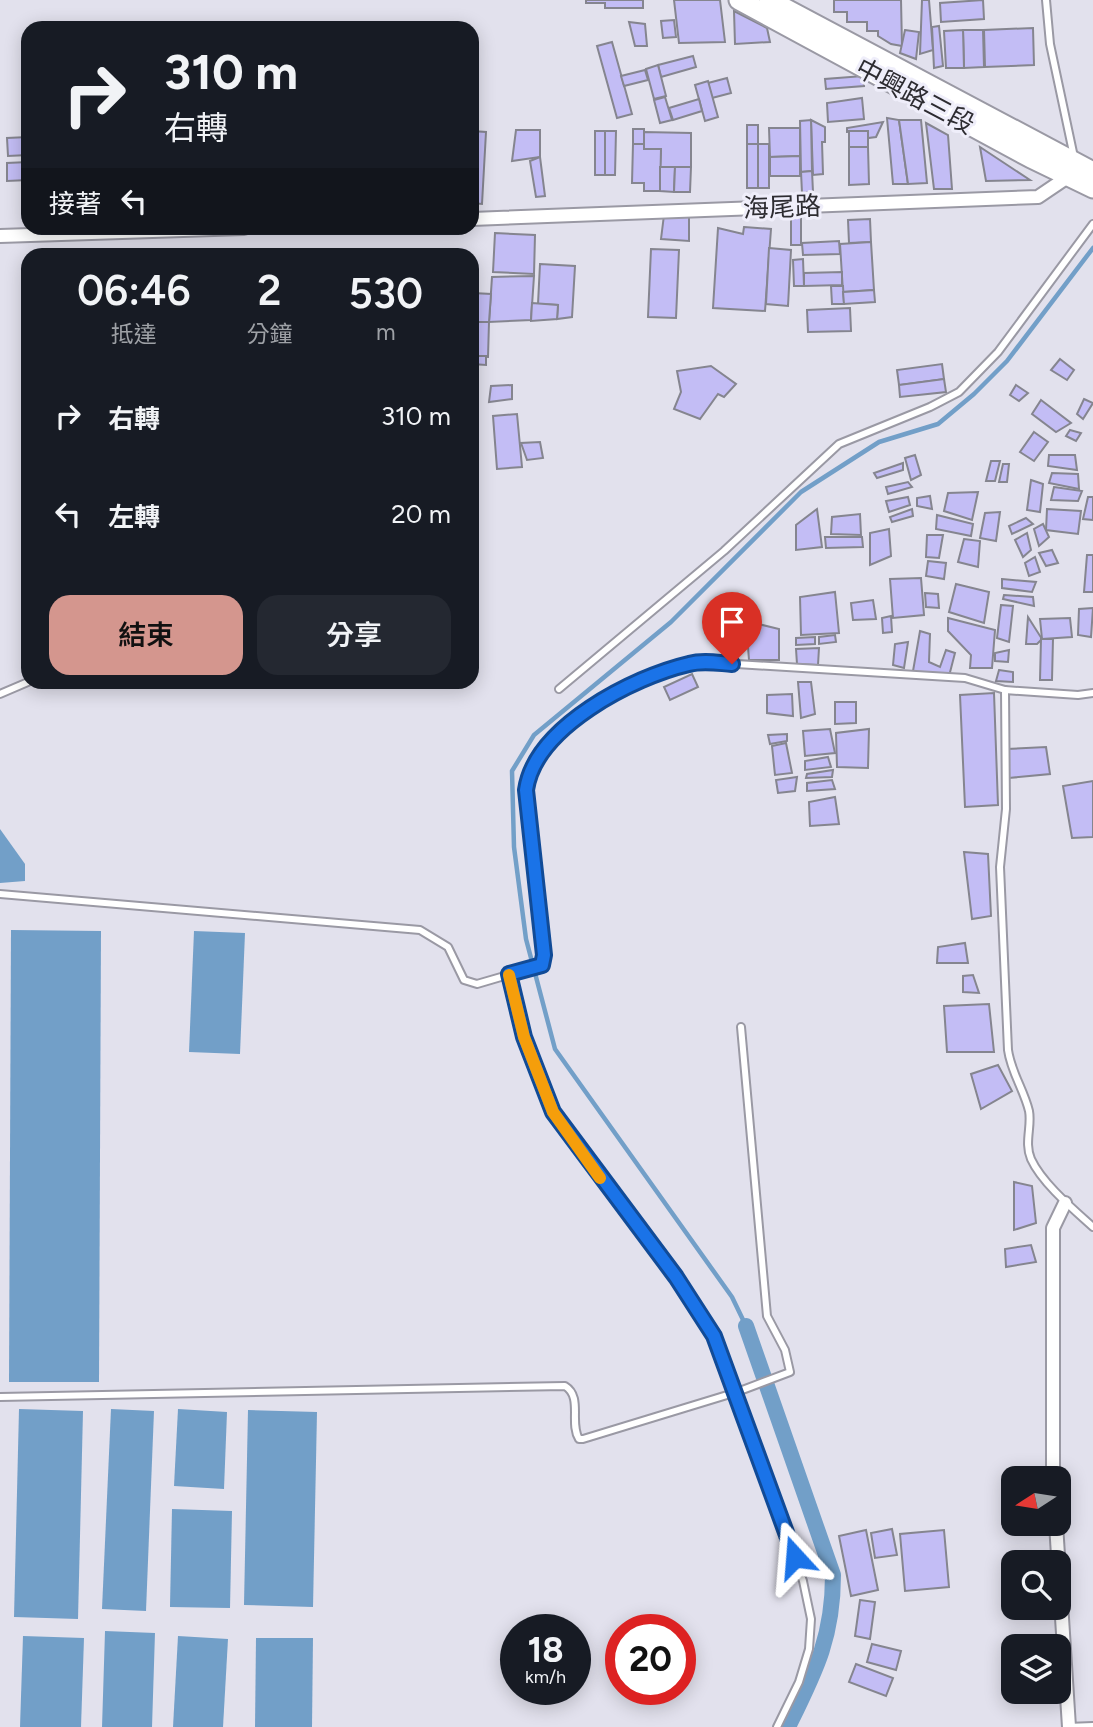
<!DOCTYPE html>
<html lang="zh-TW">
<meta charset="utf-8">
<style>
:root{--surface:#171b24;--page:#242831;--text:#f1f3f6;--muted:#9ea1a6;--accent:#d4968e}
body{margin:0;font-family:Figtree,"Noto Sans TC",sans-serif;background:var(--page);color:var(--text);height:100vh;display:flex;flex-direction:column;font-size:26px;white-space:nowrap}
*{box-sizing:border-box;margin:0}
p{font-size:23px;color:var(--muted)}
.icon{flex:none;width:38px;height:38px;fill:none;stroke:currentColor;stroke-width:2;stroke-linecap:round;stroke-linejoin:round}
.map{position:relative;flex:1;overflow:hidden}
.sheet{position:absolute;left:21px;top:248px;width:458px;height:441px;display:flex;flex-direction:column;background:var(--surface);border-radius:21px;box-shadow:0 4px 18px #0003}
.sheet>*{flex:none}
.hud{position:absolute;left:21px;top:21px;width:458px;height:214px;border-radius:21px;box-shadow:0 4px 18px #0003;background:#171b24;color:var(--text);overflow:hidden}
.needle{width:46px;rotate:258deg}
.fabs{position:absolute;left:1001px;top:1466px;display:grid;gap:14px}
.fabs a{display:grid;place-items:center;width:70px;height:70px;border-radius:14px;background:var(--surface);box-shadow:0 4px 18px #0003;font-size:35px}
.speed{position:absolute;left:500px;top:1614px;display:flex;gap:14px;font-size:35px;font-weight:700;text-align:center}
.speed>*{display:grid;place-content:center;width:91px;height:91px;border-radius:50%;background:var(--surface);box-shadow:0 4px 18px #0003;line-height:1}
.speed small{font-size:18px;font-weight:400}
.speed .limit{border:10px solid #d22;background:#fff;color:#111}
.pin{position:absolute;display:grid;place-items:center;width:60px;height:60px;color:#fff;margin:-72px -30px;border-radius:50% 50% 50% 0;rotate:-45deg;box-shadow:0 0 7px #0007}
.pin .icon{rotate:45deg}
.me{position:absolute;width:77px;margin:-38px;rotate:341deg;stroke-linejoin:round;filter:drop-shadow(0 0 5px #0008)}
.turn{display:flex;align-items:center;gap:24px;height:147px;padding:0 28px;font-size:32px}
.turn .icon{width:91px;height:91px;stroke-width:2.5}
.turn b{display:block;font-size:49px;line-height:60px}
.then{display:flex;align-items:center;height:66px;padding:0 28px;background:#0003;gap:14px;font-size:26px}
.eta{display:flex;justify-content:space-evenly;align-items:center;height:119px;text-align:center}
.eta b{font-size:42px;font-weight:600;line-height:49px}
.action{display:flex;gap:14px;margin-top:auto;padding:14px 28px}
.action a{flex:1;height:80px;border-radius:21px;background:var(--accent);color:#111;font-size:28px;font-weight:600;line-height:80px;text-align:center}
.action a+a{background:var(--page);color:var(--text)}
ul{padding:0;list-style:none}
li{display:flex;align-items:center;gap:21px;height:98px;padding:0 28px}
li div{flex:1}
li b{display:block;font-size:26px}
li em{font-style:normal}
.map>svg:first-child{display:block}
</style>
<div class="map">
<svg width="1093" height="1727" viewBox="0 0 1093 1727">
<rect width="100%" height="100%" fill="#e2e1ed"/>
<g fill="#729fc8">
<polygon points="0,829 25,864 25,881 0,883"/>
<polygon points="11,930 101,931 99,1382 9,1382"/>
<polygon points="194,931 245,933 240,1054 189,1052"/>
<polygon points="19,1409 83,1411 78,1619 14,1617"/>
<polygon points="111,1409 154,1411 146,1611 102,1609"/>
<polygon points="178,1409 227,1412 224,1489 174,1486"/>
<polygon points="248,1410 317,1412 313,1607 244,1605"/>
<polygon points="172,1509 232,1511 230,1608 170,1607"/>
<polygon points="105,1631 155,1633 152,1727 102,1727"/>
<polygon points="23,1636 84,1638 81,1727 20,1727"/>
<polygon points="178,1636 228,1639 223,1727 173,1727"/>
<polygon points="256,1638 313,1638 312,1727 255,1727"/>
</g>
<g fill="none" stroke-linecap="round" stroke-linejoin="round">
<polyline stroke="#729fc8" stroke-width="4.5" points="746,1326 732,1297 555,1049 526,939 514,847 512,771 534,735 671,622 801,492 879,442 938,424 974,394 1007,361 1093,248"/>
<path stroke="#729fc8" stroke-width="16" d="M746,1326l87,249c0,63 -18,97 -45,152"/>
</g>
<g fill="#c3bdf5" stroke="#85858f" stroke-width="2">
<polygon points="586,0 643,0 643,8 605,8 605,3 586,3"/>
<polygon points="674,0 720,0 725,42 679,43"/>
<polygon points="834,0 901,0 902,46 891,44 878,36 878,31 867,31 867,22 847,22 847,12 834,12"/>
<polygon points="922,0 929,0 933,50 920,54"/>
<polygon points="983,0 984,19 941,22 940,3"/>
<polygon points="734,11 767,28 770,42 735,44"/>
<polygon points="674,20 676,37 663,38 661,21"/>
<polygon points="629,22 645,24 647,46 635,46"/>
<polygon points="939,26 943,66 934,68 932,27"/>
<polygon points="1033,28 1034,65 985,67 984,30"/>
<polygon points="905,30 919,32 916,59 900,53"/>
<polygon points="963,30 983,30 984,67 964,68"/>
<polygon points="963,30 964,68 946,68 944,31"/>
<polygon points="612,42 632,114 617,118 597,46"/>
<polygon points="693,56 696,67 661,77 658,65"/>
<polygon points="658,65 666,96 654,99 646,69"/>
<polygon points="645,70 648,80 624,86 621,76"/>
<polygon points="863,76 864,86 826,89 825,79"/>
<polygon points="727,78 731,93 712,98 708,83"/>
<polygon points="708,81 718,117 705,121 695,85"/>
<polygon points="665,97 672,120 660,123 654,100"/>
<polygon points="862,98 864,119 828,122 827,103"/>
<polygon points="699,99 702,111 673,120 669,108"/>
<polygon points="887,118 899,120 908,184 893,184"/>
<polygon points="811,120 825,127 825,142 822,142 823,174 813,175"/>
<polygon points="811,120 812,171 801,172 800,121"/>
<polygon points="899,120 921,120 927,183 908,184"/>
<polygon points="883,122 876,137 868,138 868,131 847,132 847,128"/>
<polygon points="926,123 948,135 952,189 934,189"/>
<rect x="747" y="125" width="11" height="19"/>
<polygon points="769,128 800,128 800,156 770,157"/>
<rect x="633" y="129" width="11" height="15"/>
<polygon points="516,130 540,130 540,157 512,161"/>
<polygon points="472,131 486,132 482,204 472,203"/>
<rect x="595" y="131" width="10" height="44"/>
<polygon points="605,131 616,131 615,175 605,175"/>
<rect x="849" y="131" width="19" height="16"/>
<polygon points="644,132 691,133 691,167 660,167 661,149 644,149"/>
<polygon points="28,137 28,155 8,156 7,138"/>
<polygon points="633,144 644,144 644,149 661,149 660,191 644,191 644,183 632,183"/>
<rect x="747" y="144" width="11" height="44"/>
<rect x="758" y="144" width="11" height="44"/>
<polygon points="849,147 868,147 869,184 849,185"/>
<polygon points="980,147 1030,180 986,181"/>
<polygon points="800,156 800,176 770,176 770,157"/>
<polygon points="540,157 545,196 536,197 530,161"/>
<polygon points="28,162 28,180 7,181 7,163"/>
<polygon points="660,167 675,167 674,192 660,191"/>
<polygon points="675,167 691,167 690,192 674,192"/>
<polygon points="812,171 813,192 802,193 801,172"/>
<polygon points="664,215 689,217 689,241 661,239"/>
<rect x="791" y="216" width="10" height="29"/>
<polygon points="870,219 871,242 849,243 848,220"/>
<polygon points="744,227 771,229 765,311 713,308 718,228 743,234"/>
<polygon points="495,233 535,235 534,274 493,272"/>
<polygon points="839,241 840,254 803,255 802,243"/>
<polygon points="871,242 874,290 843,292 840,244"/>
<polygon points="769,248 791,250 788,306 766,304"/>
<polygon points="651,249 679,250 676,318 648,317"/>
<polygon points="803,259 804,286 794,286 793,260"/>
<polygon points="540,264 575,266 572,317 557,319 558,305 538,304"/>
<polygon points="842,272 842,285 804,286 804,273"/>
<polygon points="534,276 531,320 489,322 492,277"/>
<polygon points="831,286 843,286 844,304 832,304"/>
<polygon points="874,290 875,302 844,304 843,292"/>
<polygon points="473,293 491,294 489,322 472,322"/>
<polygon points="532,303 558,305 557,319 531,321"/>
<polygon points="850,308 851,331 808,332 807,310"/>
<polygon points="472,322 489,322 488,357 472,356"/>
<polygon points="472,356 486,356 486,365 472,364"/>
<polygon points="1060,359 1074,370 1067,380 1051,370"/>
<polygon points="942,364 944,379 899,385 897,370"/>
<polygon points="711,366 736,384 724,397 718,394 700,419 674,409 681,392 677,371"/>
<polygon points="944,379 946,392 900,397 899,385"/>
<polygon points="512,385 512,399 489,402 491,386"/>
<polygon points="1016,385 1028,393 1019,401 1010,395"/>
<polygon points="1084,399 1093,403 1083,419 1077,414"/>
<polygon points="1041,400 1071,423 1056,432 1032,414"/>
<polygon points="517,414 522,467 497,469 493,416"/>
<polygon points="1070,430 1081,433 1076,441 1066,436"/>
<polygon points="1034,432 1048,442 1034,461 1020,452"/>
<polygon points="540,442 543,458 527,460 521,443"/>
<polygon points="915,455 921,475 911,480 905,458"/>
<polygon points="1049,455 1075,455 1077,470 1048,466"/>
<polygon points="991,461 1000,461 995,481 986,481"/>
<polygon points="903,463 903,470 877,478 874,473"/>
<polygon points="1003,464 1009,464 1007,482 999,482"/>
<polygon points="1052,473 1078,474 1079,489 1049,483"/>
<polygon points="1031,480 1043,484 1040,512 1027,510"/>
<polygon points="908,482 912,487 888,494 886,487"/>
<polygon points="1054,487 1082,491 1078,501 1051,500"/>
<polygon points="978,492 972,520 944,511 948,493"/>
<polygon points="930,496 932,509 917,506 917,498"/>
<polygon points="908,497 910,505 889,512 886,501"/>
<polygon points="1088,497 1093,497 1093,520 1083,519"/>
<polygon points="817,509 822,547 796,550 796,525"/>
<polygon points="912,509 913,516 892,522 890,517"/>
<polygon points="1047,509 1081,511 1078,534 1046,530"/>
<polygon points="1000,512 996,541 980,538 985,513"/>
<polygon points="860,514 861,535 831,534 832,517"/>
<polygon points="937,515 973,524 971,536 936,529"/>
<polygon points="1026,518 1033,524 1012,534 1009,526"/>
<polygon points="1043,524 1049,537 1039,546 1034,529"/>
<polygon points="889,529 891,556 870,565 870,533"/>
<polygon points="1027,533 1031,550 1023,557 1015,540"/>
<polygon points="927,535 943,535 939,558 926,557"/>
<polygon points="825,537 862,537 863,547 826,548"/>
<polygon points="964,539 980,541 978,567 958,562"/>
<polygon points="1052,550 1058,563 1046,566 1039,553"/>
<polygon points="1087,555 1093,555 1093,592 1084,592"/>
<polygon points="1035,557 1040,572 1029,576 1025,563"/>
<polygon points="928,561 946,563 944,579 926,576"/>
<polygon points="921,578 924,615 893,618 890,579"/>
<polygon points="1002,579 1036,582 1032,592 1002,588"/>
<polygon points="956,584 989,592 984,623 949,612"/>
<polygon points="835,592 839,633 801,635 800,597"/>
<polygon points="925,593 938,594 939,608 926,607"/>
<polygon points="1004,595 1033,597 1034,606 1003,599"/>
<polygon points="873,600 876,619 853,620 851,603"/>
<polygon points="1001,605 1013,606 1009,642 997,638"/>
<polygon points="1093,608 1091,637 1078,635 1079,609"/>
<polygon points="891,616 892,632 883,633 882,618"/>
<polygon points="1028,617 1042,639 1037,644 1026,644"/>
<polygon points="948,618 995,630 992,668 970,668 971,655 948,631"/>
<polygon points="1070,618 1072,637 1042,639 1040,619"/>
<polygon points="746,621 779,629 779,660 749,660"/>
<polygon points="920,631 930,634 929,662 940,667 946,650 955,653 948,680 913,671"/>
<polygon points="835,635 836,642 819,644 819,637"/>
<polygon points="815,637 815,644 796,645 796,638"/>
<polygon points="1041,639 1053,639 1052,680 1040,680"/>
<polygon points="908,642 904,668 893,665 895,644"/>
<polygon points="819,648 818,665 797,664 796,649"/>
<polygon points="1009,650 1008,662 995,661 995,653"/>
<polygon points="999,670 1013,672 1013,682 996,681"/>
<polygon points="692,674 698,687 670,700 664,687"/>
<polygon points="798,682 811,682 815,714 801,718"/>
<polygon points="994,693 998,805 965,807 960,695"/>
<polygon points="792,694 793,716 767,713 767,695"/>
<polygon points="835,702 856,702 856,723 835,724"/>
<polygon points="830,729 835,753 805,756 803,731"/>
<polygon points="869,729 868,768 837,767 836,733"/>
<polygon points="787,734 787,741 770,744 768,735"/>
<polygon points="786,743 792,773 775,775 772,746"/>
<polygon points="1046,747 1050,774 1009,778 1007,749"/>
<polygon points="828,757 831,767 805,770 805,761"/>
<polygon points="833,770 832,777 806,778 807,774"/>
<polygon points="797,777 795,791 778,793 776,780"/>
<polygon points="832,780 835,789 807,791 807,783"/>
<polygon points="1093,781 1093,837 1072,838 1063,786"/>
<polygon points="835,797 839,824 810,826 809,802"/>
<polygon points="964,852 988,854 991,916 972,919"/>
<polygon points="965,943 968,963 937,963 938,947"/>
<polygon points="973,975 979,993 963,992 963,976"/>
<polygon points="989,1004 994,1052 947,1052 944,1006"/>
<polygon points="998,1065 1012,1091 981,1109 971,1074"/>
<polygon points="1014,1182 1032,1186 1036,1223 1014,1230"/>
<polygon points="1031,1245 1036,1262 1006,1267 1005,1249"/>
<polygon points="892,1529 897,1555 875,1558 871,1533"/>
<polygon points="866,1530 878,1590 851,1596 839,1536"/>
<polygon points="944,1530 949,1587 905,1591 900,1534"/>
<polygon points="860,1600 875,1602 870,1639 855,1636"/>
<polygon points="872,1644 901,1651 896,1670 867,1662"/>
<polygon points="856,1664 893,1678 886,1696 849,1682"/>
</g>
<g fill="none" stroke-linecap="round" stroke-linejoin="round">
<defs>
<g id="service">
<polyline points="1046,0 1050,44 1074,157"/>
<polyline points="559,689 724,551 839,444 930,407 959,392 998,352 1093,224"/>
<path d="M1093,693l-15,2 -73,-5 1,119 -6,58 8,183c3,22 16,40 21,61 3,15 -5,32 2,48 11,24 42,50 62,68"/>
<polyline points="0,694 28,682"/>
<path d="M0,894l420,36 28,17 16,33 13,4 65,-19 2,-10c-4,-39 -8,-79 -13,-118 -2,-16 -7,-37 -4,-53 12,-62 122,-116 178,-122l260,16 40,12"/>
<polyline points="509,974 524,1037 553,1112 676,1277 714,1336 737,1392 803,1581 811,1619 809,1649 799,1682 777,1727"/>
<path d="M0,1397l565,-11c18,11 4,37 14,53h4l154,-47 53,-20 -5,-22 -18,-34 -26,-289"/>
<polyline points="1067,1727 1093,1726"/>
</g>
<g id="minor">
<polyline points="472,219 1038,197 1072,174"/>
<polyline points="0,236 244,228"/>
<polyline points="1053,1479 1053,1228 1065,1203"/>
<polyline points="1056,1524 1069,1727"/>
</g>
<g id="primary">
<polyline points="739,0 1031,158 1093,188"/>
<polyline points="769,0 1093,172"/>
</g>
</defs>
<use href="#service" stroke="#9a99a4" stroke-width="10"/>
<use href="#minor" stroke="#9a99a4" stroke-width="16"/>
<use href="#primary" stroke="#9a99a4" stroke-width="23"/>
<use href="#service" stroke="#fff" stroke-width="6"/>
<use href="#minor" stroke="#fff" stroke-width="12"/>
<use href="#primary" stroke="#fff" stroke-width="19"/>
</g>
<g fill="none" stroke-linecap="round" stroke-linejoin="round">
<defs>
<path id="route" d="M732,664c-14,-1 -29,-4 -43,0 -56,13 -154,63 -163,126l18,165 -2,10 -33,9 15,63 29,75 123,165 38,59 81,221"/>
</defs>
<use href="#route" stroke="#114b97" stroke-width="18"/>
<use href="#route" stroke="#1a73e8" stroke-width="12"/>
<polyline stroke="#f59e0b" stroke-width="12" points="509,975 524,1037 553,1112 600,1178"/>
</g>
<g text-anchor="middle" stroke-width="6" stroke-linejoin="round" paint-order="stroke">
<g font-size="26" fill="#2d2c31" stroke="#efeefa">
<text transform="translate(915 96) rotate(28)" y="9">中興路三段</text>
<text transform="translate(782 207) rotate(-2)" y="9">海尾路</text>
</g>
</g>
</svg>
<div class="fabs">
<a><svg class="needle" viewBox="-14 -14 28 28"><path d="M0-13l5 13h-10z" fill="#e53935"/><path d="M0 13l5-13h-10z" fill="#9ea1a6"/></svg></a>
<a><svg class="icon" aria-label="search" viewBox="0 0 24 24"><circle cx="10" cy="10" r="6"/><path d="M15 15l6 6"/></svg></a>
<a><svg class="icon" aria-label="layers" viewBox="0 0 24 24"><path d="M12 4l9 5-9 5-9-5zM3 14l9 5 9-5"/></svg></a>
</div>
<div class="speed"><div>18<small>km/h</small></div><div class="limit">20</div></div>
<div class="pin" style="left:732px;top:664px;background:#d93025"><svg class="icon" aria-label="arrive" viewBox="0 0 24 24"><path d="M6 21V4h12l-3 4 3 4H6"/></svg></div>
<svg class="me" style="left:795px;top:1557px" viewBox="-20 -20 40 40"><path d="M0-17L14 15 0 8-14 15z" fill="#1a73e8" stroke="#fff" stroke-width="4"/></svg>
<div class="hud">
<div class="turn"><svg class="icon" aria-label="right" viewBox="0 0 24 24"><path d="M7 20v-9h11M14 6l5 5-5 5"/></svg><div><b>310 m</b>右轉</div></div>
<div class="then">接著<svg class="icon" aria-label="left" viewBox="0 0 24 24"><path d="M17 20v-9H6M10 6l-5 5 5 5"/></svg></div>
</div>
<section class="sheet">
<div class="eta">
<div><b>06:46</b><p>抵達</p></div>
<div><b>2</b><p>分鐘</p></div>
<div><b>530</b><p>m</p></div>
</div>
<ul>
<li><svg class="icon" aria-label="right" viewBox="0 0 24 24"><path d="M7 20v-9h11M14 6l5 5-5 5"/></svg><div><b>右轉</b></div><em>310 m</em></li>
<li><svg class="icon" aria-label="left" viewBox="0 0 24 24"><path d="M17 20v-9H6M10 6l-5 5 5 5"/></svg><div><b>左轉</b></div><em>20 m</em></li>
</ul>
<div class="action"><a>結束</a><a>分享</a></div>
</section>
</div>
